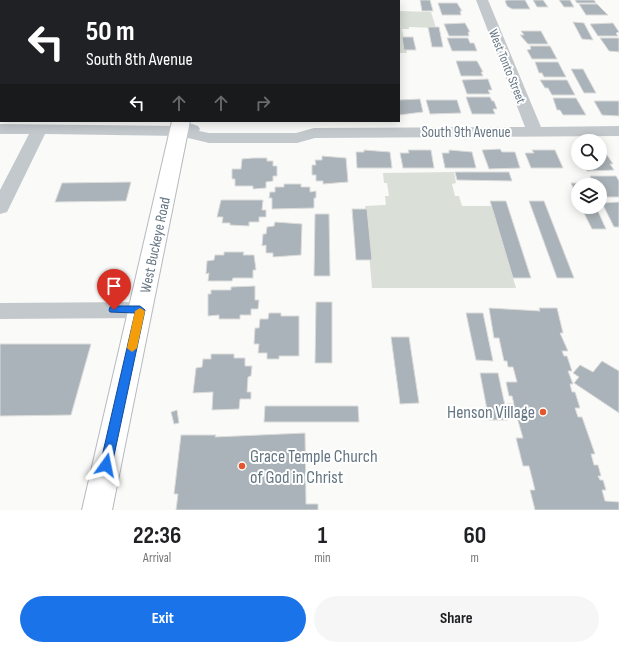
<!DOCTYPE html>
<style>
:root{--surface:#fff;--page:#f6f6f6;--text:#202124;--muted:#757577;--accent:#1a73e8}
body{margin:0;font-family:"Sofia Sans Condensed",sans-serif;background:var(--page);color:var(--text);height:100vh;display:flex;flex-direction:column;font-size:15px;white-space:nowrap}
*{box-sizing:border-box;margin:0}
p{font-size:13px;color:var(--muted)}
.icon{flex:none;width:22px;height:22px;fill:none;stroke:currentColor;stroke-width:2;stroke-linecap:round;stroke-linejoin:round}
.map{position:relative;height:510px;overflow:hidden}
.drawer{display:flex;flex-direction:column;background:var(--surface);flex:1}
.drawer>*{flex:none}
.hud{position:absolute;left:0px;top:0px;width:400px;height:122px;box-shadow:0 2px 10px #0003;background:#202124;color:#fff;overflow:hidden}
.tools{position:absolute;left:571px;top:134px;display:grid;gap:8px}
.tools a{display:grid;place-items:center;width:36px;height:36px;border-radius:50%;background:var(--surface);box-shadow:0 2px 10px #0003;font-size:20px}
.pin{position:absolute;display:grid;place-items:center;width:34px;height:34px;color:#fff;margin:-41px -17px;border-radius:50% 50% 50% 0;rotate:-45deg;box-shadow:0 0 4px #0007}
.pin .icon{rotate:45deg}
.me{position:absolute;width:44px;margin:-22px;rotate:12deg;stroke-linejoin:round;filter:drop-shadow(0 0 3px #0008)}
.turn{display:flex;align-items:center;gap:14px;height:84px;padding:0 20px;font-size:18px}
.turn .icon{width:52px;height:52px;stroke-width:2.5}
.turn b{display:block;font-size:28px;line-height:34px}
.lanes{display:flex;align-items:center;height:38px;padding:0 20px;background:#0003;justify-content:center;gap:20px;direction:ltr}
.lanes .off{opacity:.35}
.eta{display:flex;justify-content:space-evenly;align-items:center;height:68px;text-align:center}
.eta b{font-size:24px;font-weight:700;line-height:28px}
.primary-button{display:flex;gap:8px;margin-top:auto;padding:8px 20px}
.primary-button a{flex:1;height:46px;border-radius:24px;background:var(--accent);color:#fff;font-size:16px;font-weight:700;line-height:46px;text-align:center}
.primary-button a+a{background:var(--page);color:var(--text)}
.map>svg:first-child{display:block}
</style>
<div class="map">
<svg width="619" height="510" viewBox="0 0 619 510">
<rect width="100%" height="100%" fill="#fafaf8"/>
<g fill="#dadfd7">
<polygon points="399,11 431,12 436,28 409,27 409,29 402,29 407,53 399,53"/>
<polygon points="454,172 456,183 452,184 455,196 459,196 462,206 492,206 516,288 372,288 365,206 386,205 385,196 389,196 387,183 384,183 383,173"/>
</g>
<g fill="#aab3b9" stroke="#dcdcda">
<polygon points="420,0 430,0 433,11 422,11"/>
<polygon points="507,0 525,0 530,9 512,9 507,6 505,1"/>
<polygon points="533,0 543,0 548,7 537,7"/>
<polygon points="559,0 570,0 574,7 564,7"/>
<polygon points="575,0 594,0 596,3 577,3"/>
<polygon points="438,3 457,3 462,11 460,11 461,15 442,15"/>
<polygon points="579,4 597,4 608,15 586,15"/>
<polygon points="573,22 584,23 593,40 582,39"/>
<polygon points="465,23 470,32 468,32 469,36 449,36 444,24"/>
<polygon points="613,23 619,32 616,33 618,36 598,36 590,24"/>
<polygon points="428,27 439,27 443,47 432,47"/>
<polygon points="521,31 541,31 548,44 528,44 520,35 524,35"/>
<polygon points="402,37 413,37 416,50 404,50"/>
<polygon points="447,38 468,38 470,43 474,43 477,51 452,51"/>
<polygon points="600,38 619,38 619,52 609,51"/>
<polygon points="530,46 550,46 557,59 532,59 527,50 531,49"/>
<polygon points="456,61 477,61 483,72 481,72 483,76 461,76"/>
<polygon points="535,62 558,62 566,77 544,77 542,73 539,73"/>
<polygon points="571,69 583,69 596,93 584,93"/>
<polygon points="488,79 492,90 488,90 490,94 467,94 462,80"/>
<polygon points="540,80 567,80 575,95 552,95 548,88 545,88"/>
<polygon points="466,97 490,97 492,101 494,101 497,109 493,109 495,114 472,114"/>
<polygon points="553,98 576,98 586,115 563,115 560,110 557,110"/>
<polygon points="420,99 423,112 399,115 399,100"/>
<polygon points="426,100 457,100 461,113 430,114"/>
<polygon points="594,101 619,101 619,116 602,115"/>
<polygon points="500,149 502,152 515,152 520,168 489,169 482,150"/>
<polygon points="603,149 613,164 610,164 614,170 587,171 583,163 600,163 600,150"/>
<polygon points="364,150 390,152 392,168 357,168 356,152 364,152"/>
<polygon points="408,150 431,150 434,168 403,168 400,153 409,153"/>
<polygon points="449,150 472,152 476,168 445,168 442,153 449,153"/>
<polygon points="532,150 555,150 563,168 531,168 525,153 534,153"/>
<polygon points="322,156 346,158 348,182 323,184 323,181 316,181 316,175 312,175 312,165 316,165 315,160 322,160"/>
<polygon points="253,158 267,158 267,161 273,161 273,166 277,166 277,176 273,176 273,181 266,182 266,188 253,189 253,186 235,186 235,179 232,179 232,169 241,169 242,159"/>
<polygon points="455,172 509,172 512,181 457,180"/>
<polygon points="590,176 616,176 619,181 619,197 600,197 600,185 594,185"/>
<polygon points="131,182 126,201 55,202 62,183"/>
<polygon points="571,183 584,183 585,185 578,185 578,199"/>
<polygon points="284,184 301,184 301,187 310,187 310,192 316,191 316,198 314,198 314,208 272,209 272,198 269,198 270,192 275,192 275,187 284,187"/>
<polygon points="221,200 263,200 262,210 266,210 266,217 259,217 259,222 249,222 249,226 230,225 230,223 222,223 223,217 217,217"/>
<polygon points="490,201 506,201 531,278 513,278"/>
<polygon points="529,201 544,201 574,278 557,278"/>
<polygon points="619,202 619,227 614,227 602,203"/>
<polygon points="581,207 596,207 606,229 592,229"/>
<polygon points="352,209 367,209 372,260 356,260"/>
<polygon points="315,214 329,214 330,276 314,276"/>
<polygon points="275,222 302,224 301,255 273,257 273,253 266,253 266,245 262,246 263,234 266,234 267,227 274,226"/>
<polygon points="224,252 244,252 243,255 254,255 256,270 253,270 253,278 233,278 232,281 208,281 209,273 206,274 207,261 214,260 215,255 224,255"/>
<polygon points="255,286 255,300 259,300 258,309 251,309 251,315 240,315 240,319 219,319 219,315 208,316 208,294 211,294 211,290 231,290 231,287"/>
<polygon points="316,302 332,302 332,363 315,363"/>
<polygon points="489,308 540,311 539,308 557,308 563,333 560,333 568,351 562,351 564,356 567,356 572,371 568,371 573,384 570,384 572,392 575,392 580,408 575,408 578,417 582,417 595,454 591,454 594,465 598,465 601,476 598,476 600,480 603,480 606,490 602,490 605,501 619,502 619,510 535,510 530,490 535,490 529,466 523,466 516,438 523,438 517,417 510,416 507,404 514,404 512,396 509,396 506,382 517,382 513,367 508,367 507,361 504,361 499,338 494,338"/>
<polygon points="269,313 281,313 281,316 299,316 299,356 279,356 279,359 267,359 267,353 258,353 259,344 254,344 255,328 259,328 260,319 268,319"/>
<polygon points="466,313 483,313 493,361 476,360"/>
<polygon points="391,337 409,337 419,403 400,404"/>
<polygon points="0,344 91,344 71,415 0,416"/>
<polygon points="211,354 234,354 234,358 245,358 245,366 252,366 251,376 248,377 247,392 251,392 251,399 240,399 239,409 212,410 213,392 193,393 196,368 202,367 203,359 211,359"/>
<polygon points="602,361 619,371 619,413 574,383 579,377 573,373 580,365 593,372"/>
<polygon points="480,373 498,373 508,420 489,420"/>
<polygon points="265,406 358,406 359,422 264,422"/>
<polygon points="177,410 179,423 174,424 171,412"/>
<polygon points="305,433 306,504 318,504 318,510 176,510 178,494 174,494 181,435 216,435 215,437"/>
</g>
<g fill="none" stroke-linecap="round" stroke-linejoin="round">
<defs>
<g id="major">
<rect x="197" y="0" width="14" height="1"/>
<polygon points="172,121 190,121 112,510 82,510"/>
</g>
</defs>
<use href="#major" stroke="#b5babe" stroke-width="2"/>
<g fill="#c3c8cc" fill-rule="evenodd">
<polygon points="95,0 108,0 95,1"/>
<polygon points="476,0 488,0 541,127 619,126 619,136 315,138 297,143 209,143 180,136 45,134 9,208 7,212 0,214 0,190 29,134 0,134 0,124 180,126 192,124 198,126 200,129 199,131 209,133 296,133 314,128 525,127"/>
<rect x="0" y="8" width="1" height="8"/>
<polygon points="140,302 148,304 151,310 148,316 140,318 0,319 0,303"/>
</g>
<use href="#major" fill="#fff" fill-rule="evenodd"/>
</g>
<polygon fill="#1a73e8" stroke="#114b97" points="114,306 140,306 145,310 112,465 111,468 106,470 102,468 100,465 135,313 110,312 109,310 110,307"/>
<polygon fill="#f59e0b" points="140,308 145,311 137,348 132,352 127,348 135,311"/>
<g fill="#e4572e" stroke="#fff" stroke-width="1.5">
<circle cx="543" cy="412" r="4"/>
<circle cx="242" cy="466" r="4"/>
</g>
<g text-anchor="middle" stroke-width="4" stroke-linejoin="round" paint-order="stroke">
<g font-size="13" fill="#657683" stroke="#fff">
<text transform="translate(508 66) rotate(68)" y="5">West Tonto Street</text>
</g>
<g font-size="15" fill="#657683" stroke="#fff">
<text x="466" y="137">South 9th Avenue</text>
<text transform="translate(155 245) rotate(-78)" y="5">West Buckeye Road</text>
</g>
<g font-size="18" fill="#657683" stroke="#fff" text-anchor="end">
<text x="535" y="418">Henson Village</text>
<text x="250" y="462" text-anchor="start">Grace Temple Church<tspan x="250" dy="21">of God in Christ</tspan></text>
</g>
</g>
</svg>
<div class="tools">
<a><svg class="icon" aria-label="search" viewBox="0 0 24 24"><circle cx="10" cy="10" r="6"/><path d="M15 15l6 6"/></svg></a>
<a><svg class="icon" aria-label="layers" viewBox="0 0 24 24"><path d="M12 4l9 5-9 5-9-5zM3 14l9 5 9-5"/></svg></a>
</div>
<div class="pin" style="left:114px;top:310px;background:#d93025"><svg class="icon" aria-label="arrive" viewBox="0 0 24 24"><path d="M6 21V4h12l-3 4 3 4H6"/></svg></div>
<svg class="me" style="left:106px;top:465px" viewBox="-20 -20 40 40"><path d="M0-17L14 15 0 8-14 15z" fill="#1a73e8" stroke="#fff" stroke-width="4"/></svg>
<div class="hud">
<div class="turn"><svg class="icon" aria-label="left" viewBox="0 0 24 24"><path d="M17 20v-9H6M10 6l-5 5 5 5"/></svg><div><b>50 m</b>South 8th Avenue</div></div>
<div class="lanes"><svg class="icon" aria-label="left" viewBox="0 0 24 24"><path d="M17 20v-9H6M10 6l-5 5 5 5"/></svg><svg class="icon off" aria-label="ahead" viewBox="0 0 24 24"><path d="M12 20V5M6 11l6-6 6 6"/></svg><svg class="icon off" aria-label="ahead" viewBox="0 0 24 24"><path d="M12 20V5M6 11l6-6 6 6"/></svg><svg class="icon off" aria-label="right" viewBox="0 0 24 24"><path d="M7 20v-9h11M14 6l5 5-5 5"/></svg></div>
</div>
</div>
<section class="drawer">
<div class="eta">
<div><b>22:36</b><p>Arrival</p></div>
<div><b>1</b><p>min</p></div>
<div><b>60</b><p>m</p></div>
</div>
<div class="primary-button"><a>Exit</a><a>Share</a></div>
</section>
